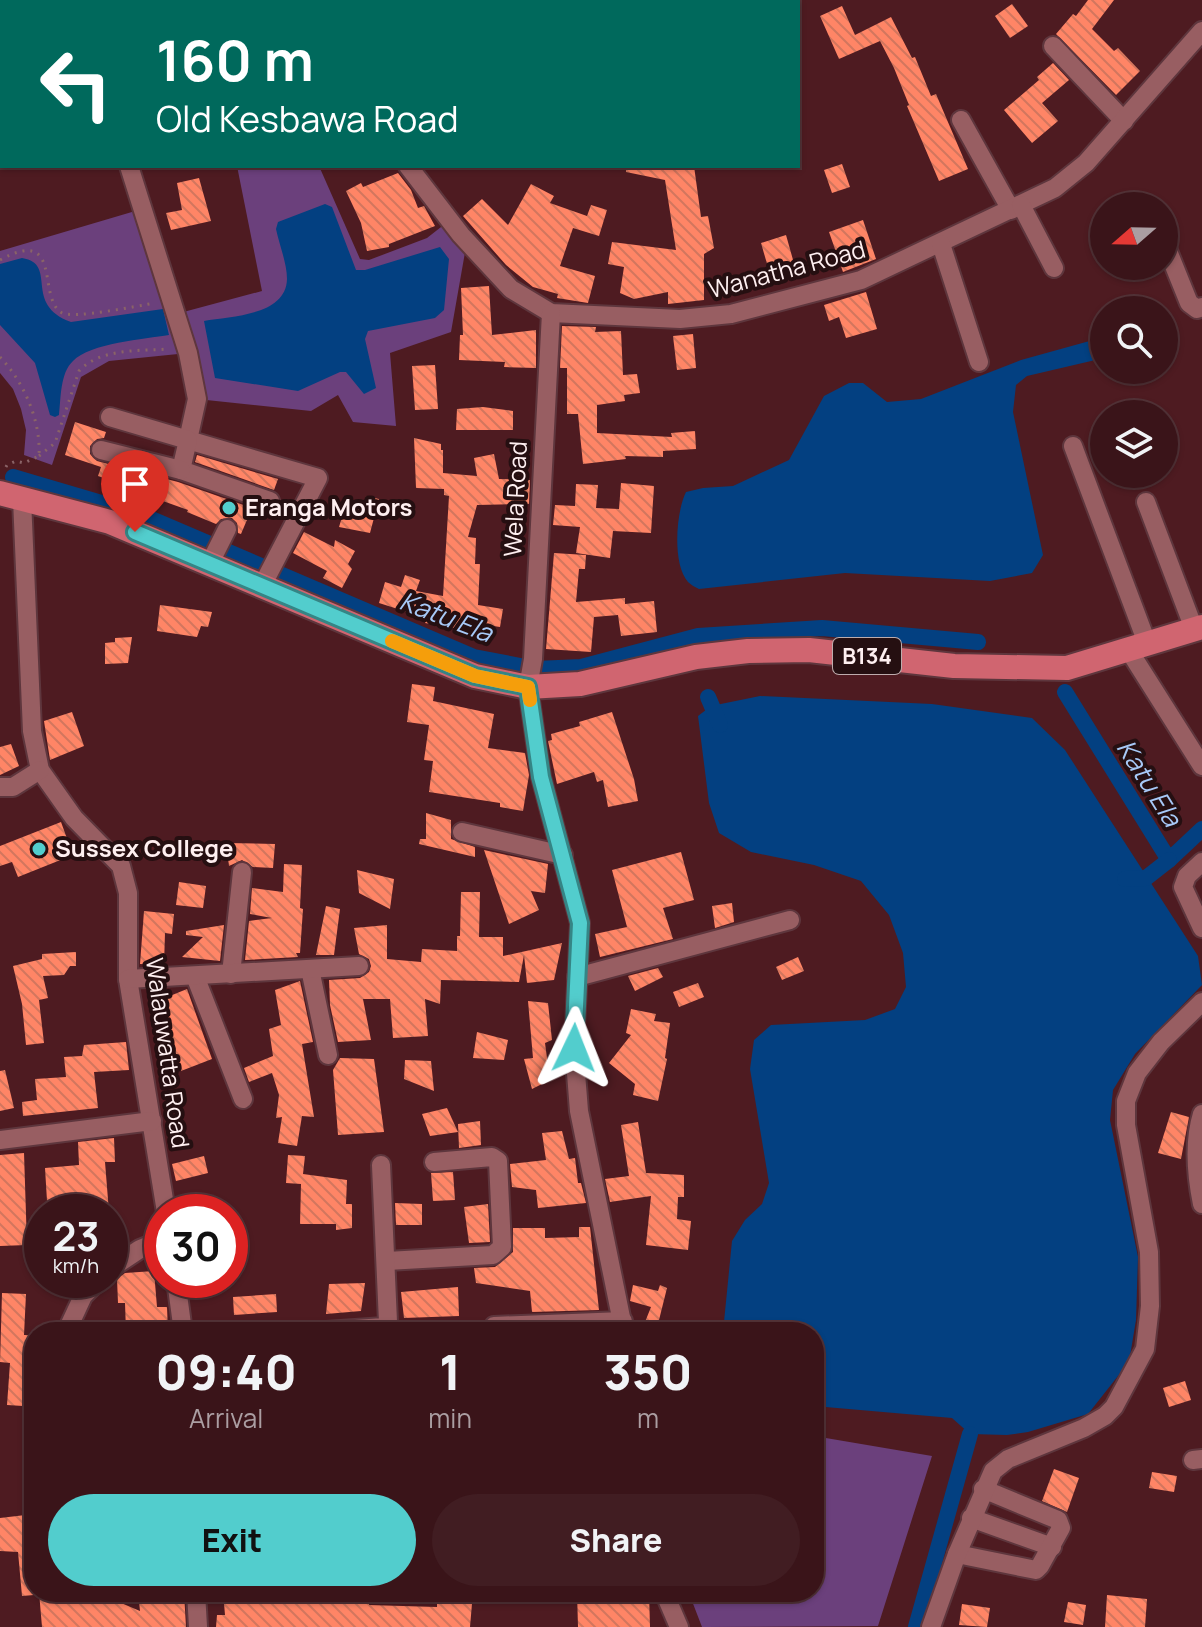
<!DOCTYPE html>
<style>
:root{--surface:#3a1419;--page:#411d22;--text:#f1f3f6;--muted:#ab9ea2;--line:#543338;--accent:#52cdcd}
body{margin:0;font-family:Manrope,sans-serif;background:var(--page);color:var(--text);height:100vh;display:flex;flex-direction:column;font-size:30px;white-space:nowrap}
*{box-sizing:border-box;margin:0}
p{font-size:26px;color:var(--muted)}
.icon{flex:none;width:44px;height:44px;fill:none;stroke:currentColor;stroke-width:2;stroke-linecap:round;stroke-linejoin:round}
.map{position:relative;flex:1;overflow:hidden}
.drawer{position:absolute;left:24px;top:1322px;width:800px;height:280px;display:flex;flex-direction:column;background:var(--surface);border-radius:32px;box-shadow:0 2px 6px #0004,0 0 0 2px var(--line)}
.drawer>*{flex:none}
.guide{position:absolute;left:0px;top:0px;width:800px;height:168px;box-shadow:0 2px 6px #0004,0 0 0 2px var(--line);background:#00695c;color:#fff;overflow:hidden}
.needle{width:52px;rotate:250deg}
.fabs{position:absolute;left:1090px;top:192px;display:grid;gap:16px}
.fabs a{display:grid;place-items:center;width:88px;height:88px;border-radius:50%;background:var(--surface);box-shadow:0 2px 6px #0004,0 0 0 2px var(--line);font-size:40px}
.speed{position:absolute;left:24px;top:1194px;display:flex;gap:16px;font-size:40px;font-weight:700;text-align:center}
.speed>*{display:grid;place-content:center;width:104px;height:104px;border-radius:50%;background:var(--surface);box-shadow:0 2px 6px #0004,0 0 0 2px var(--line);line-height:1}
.speed small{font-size:20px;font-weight:400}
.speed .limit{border:12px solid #d22;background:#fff;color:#111}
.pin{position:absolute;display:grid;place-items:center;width:68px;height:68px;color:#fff;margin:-82px -34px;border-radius:50% 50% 50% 0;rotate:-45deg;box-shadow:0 0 8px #0007}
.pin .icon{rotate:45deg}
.me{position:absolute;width:88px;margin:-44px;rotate:2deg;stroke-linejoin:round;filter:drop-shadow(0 0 6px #0008)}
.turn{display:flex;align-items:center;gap:28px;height:168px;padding:0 24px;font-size:36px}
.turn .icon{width:104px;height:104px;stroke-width:2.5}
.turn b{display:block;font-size:56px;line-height:68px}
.eta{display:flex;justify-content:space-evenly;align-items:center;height:136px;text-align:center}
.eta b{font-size:48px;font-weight:800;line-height:56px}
.cta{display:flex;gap:16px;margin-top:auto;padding:16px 24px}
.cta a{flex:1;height:92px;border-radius:48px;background:var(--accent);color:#111;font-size:32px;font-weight:800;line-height:92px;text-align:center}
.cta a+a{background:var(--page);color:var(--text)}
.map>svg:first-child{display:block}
</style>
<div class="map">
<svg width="1202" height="1627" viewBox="0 0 1202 1627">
<defs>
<pattern id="building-back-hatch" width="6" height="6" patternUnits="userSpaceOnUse" patternTransform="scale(2)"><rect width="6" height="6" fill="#ff8566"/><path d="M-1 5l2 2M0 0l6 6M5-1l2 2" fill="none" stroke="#d2765e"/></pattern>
</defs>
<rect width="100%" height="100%" fill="#4e1b21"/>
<g fill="#6b407c">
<polygon points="237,166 319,166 360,259 369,260 427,238 450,220 467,241 451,332 390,353 396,426 353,422 338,395 311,411 197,399 188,353 109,361 81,377 52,465 24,455 26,430 21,409 13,389 0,373 0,251 142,209 176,314 262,291"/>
<polygon points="814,1436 932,1456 878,1626 702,1627 692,1601 708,1592 814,1592"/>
</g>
<g fill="#034081">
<path d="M325,204l7,3 24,63h9l75,-23 9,12 -5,51 -9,8 -67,13 -3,8 11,49 -12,6 -18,-22h-6l-42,19 -83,-13 -11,-57c27,-5 82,-5 83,-42 0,-16 -8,-35 -11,-50l2,-7z"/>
<path d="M22,258c37,6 0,46 49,64l92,-13 6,26c-24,4 -79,8 -96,26 -13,12 -12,37 -14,54l-4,2 -5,-2 -15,-52 -35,-38v-61z"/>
<path d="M1104,337v21l-77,18 -11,9 -3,27 30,143 -11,18 -42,8 -145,-8 -146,16c-4,-2 -8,-4 -11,-7 -16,-18 -12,-70 -2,-90l17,-4 30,-2 56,-26 35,-64 25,-13h14l24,19 34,-3 100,-39z"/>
<polygon points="760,696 932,704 1032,718 1065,750 1198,956 1202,985 1135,1054 1113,1090 1110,1120 1138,1257 1136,1320 1129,1362 1088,1414 1028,1432 1007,1435 970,1434 952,1418 814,1406 814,1332 723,1332 732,1241 745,1220 762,1204 769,1183 750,1069 754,1040 771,1025 865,1020 895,1009 906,987 903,953 889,915 861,881 814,865 751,852 719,833 709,803 698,716 711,706"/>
</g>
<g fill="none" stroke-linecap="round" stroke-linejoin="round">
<g stroke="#034081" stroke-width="16">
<polyline points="13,477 142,515 474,657 536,669 581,667 698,636 822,628 978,642"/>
<polyline points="1065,692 1169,860 1202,829"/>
<polyline points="708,697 720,725"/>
<polyline points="1125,879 1146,878 1169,860"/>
<polyline points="916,1627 970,1434"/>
</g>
</g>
<g fill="url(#building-back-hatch)">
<polygon points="1088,0 1114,0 1092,29 1114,51 1118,48 1140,71 1116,95 1056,34 1073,14 1076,16"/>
<polygon points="1012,4 1028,26 1010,38 995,16"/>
<polygon points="842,6 855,35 891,17 912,58 915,57 931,96 936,94 968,169 939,181 907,106 909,105 894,68 880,41 839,59 820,16"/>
<polygon points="1053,63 1069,80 1042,103 1058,121 1032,143 1004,110 1039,80 1037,77"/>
<polygon points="842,164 850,187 832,193 824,170"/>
<polygon points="626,166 694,166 701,217 708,216 714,248 704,254 704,300 668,304 668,292 634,299 620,293 624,267 608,264 612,242 676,250 665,180 626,172"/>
<polygon points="398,173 411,190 418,208 424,206 435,226 389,244 389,247 367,251 361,223 346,191 361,183 363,187"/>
<polygon points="199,178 211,221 171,230 166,213 182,210 177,183"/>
<polygon points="531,184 554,196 550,203 587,216 591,205 607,210 599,236 573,228 560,266 595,276 588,303 557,298 558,294 533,287 506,265 463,216 482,199 508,225"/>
<polygon points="863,220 876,259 843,272 829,232"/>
<polygon points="786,235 797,274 772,281 761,243"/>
<polygon points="489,286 492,335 536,330 536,368 504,367 505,362 459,360 460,335 463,335 461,288"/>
<polygon points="866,292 877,329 846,338 839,317 829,321 824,305"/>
<polygon points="562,326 596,327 595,332 621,331 623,375 637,374 640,393 624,395 625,401 597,405 597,433 672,437 671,433 695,431 696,449 663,451 663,457 625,456 626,459 583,464 578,414 567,414 567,368 560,368"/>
<polygon points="693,334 696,368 677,370 673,336"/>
<polygon points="435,365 438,409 415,410 412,366"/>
<polygon points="483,407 513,411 513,430 456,430 457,409"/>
<polygon points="75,422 106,432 104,438 97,439 90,446 90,454 97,461 178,482 252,508 241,534 238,533 237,523 232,518 221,519 216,524 187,512 188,510 146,495 144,498 125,491 127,486 98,476 101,467 65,455"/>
<polygon points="414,438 441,444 441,450 443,450 443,473 477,476 474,458 494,454 499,479 530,480 529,504 477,505 468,537 476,538 475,564 480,564 478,605 503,609 500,627 467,622 466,630 425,623 426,618 379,603 385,582 401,587 405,575 420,580 416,591 443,596 449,496 444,495 444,489 416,488"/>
<polygon points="197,455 278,479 274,490 195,462"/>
<polygon points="621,483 654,486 651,533 613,531 610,558 576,553 580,527 553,525 555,505 575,506 576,484 598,485 596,508 619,509"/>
<polygon points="366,496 379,499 370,533 339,527 347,501 364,505"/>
<polygon points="304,532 334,547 335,540 355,551 348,564 352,569 342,588 323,578 327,571 293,553"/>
<polygon points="554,553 586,555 585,569 579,569 576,602 625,598 625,604 654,601 657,632 621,636 618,615 594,617 591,652 546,649"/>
<polygon points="160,605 212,612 208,627 201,626 197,637 157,631"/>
<polygon points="132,637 128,663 105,664 105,643 115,642 115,638"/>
<polygon points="412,684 435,687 433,701 494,714 488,748 525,753 529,775 523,811 500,807 500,803 429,792 433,761 424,760 429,725 407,722"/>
<polygon points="72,712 84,746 50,760 44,721"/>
<polygon points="612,712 634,779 638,801 608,807 603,780 597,782 594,772 557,784 548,741 552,740 551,734 580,726 579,722"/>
<polygon points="11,744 19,766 0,775 0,747"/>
<polygon points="426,813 451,820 451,839 475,847 475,857 419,844 420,839 426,839"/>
<polygon points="61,822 73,855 18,877 12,862 0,866 0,846"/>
<polygon points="226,843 275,844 273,868 253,867 242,860 229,866"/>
<polygon points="484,850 548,864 545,893 531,891 539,910 509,924"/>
<polygon points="681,852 694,900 663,908 673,939 600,957 595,934 627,927 612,870"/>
<polygon points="284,864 302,865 300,908 303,909 300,953 296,953 298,957 245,960 249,921 272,918 250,914 252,888 283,892"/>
<polygon points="357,870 394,879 390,909 359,893"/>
<polygon points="179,882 206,886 203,908 176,905"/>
<polygon points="461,892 480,892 479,937 503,937 503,956 562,943 554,980 527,983 524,955 519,982 441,980 440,1004 425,999 428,1036 393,1038 390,999 363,999 371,1040 338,1042 330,1005 329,980 360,978 369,972 371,966 369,959 359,954 354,928 387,925 387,959 421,962 422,949 457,951 457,936 460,936"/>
<polygon points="732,903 734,922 715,928 712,906"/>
<polygon points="326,906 340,909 334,955 316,955"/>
<polygon points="144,911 174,914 172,934 165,933 164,965 140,964"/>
<polygon points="224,925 220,961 182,957 203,937 186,935 186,931"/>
<polygon points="76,952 76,966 70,966 64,975 43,976 48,998 39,1000 44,1043 26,1045 22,1004 13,966 42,959 42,954"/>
<polygon points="798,957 804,971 782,980 776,967"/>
<polygon points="658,968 663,977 635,991 628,976"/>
<polygon points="300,981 313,1042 302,1044 314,1117 302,1116 297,1146 278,1143 282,1117 276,1118 279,1095 272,1073 249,1082 244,1068 273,1056 269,1029 281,1025 275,990"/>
<polygon points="698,983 704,997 679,1007 673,992"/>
<polygon points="187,989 212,1059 181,1071 160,1000"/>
<polygon points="528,1001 548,1003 552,1040 545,1043 550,1080 532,1089 524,1059 533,1058"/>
<polygon points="631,1009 656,1014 654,1021 670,1023 665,1058 667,1059 658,1101 633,1095 635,1084 609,1063 631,1035 626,1033"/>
<polygon points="477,1032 508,1040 504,1060 473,1058"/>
<polygon points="126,1042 129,1070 94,1072 98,1108 23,1116 22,1102 37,1100 35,1079 66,1077 64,1057 82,1056 84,1045"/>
<polygon points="340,1058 374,1059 384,1132 338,1135 333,1070"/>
<polygon points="405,1060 431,1061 434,1091 404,1079"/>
<polygon points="5,1070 14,1108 0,1111 0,1071"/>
<polygon points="447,1108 458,1132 430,1136 422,1114"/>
<polygon points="1171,1112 1189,1117 1181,1159 1158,1153"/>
<polygon points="480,1121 481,1145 459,1148 458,1124"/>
<polygon points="638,1122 646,1173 684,1175 684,1197 678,1197 677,1219 691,1221 688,1250 646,1245 651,1196 610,1202 605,1179 629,1176 621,1125"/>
<polygon points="562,1131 569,1159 575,1158 578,1183 581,1183 586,1203 538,1208 536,1190 512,1187 510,1164 546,1160 542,1133"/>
<polygon points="114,1138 115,1162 105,1162 109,1212 90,1212 89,1198 47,1201 45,1168 79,1165 78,1142"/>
<polygon points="24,1153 27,1245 0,1246 0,1155"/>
<polygon points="288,1155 305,1156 303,1174 347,1180 346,1204 352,1204 352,1228 336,1230 336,1224 300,1224 301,1184 286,1183"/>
<polygon points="204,1156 208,1173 176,1181 172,1164"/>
<polygon points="453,1172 455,1200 433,1201 431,1173"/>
<polygon points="395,1203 422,1204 422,1225 396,1225"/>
<polygon points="488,1204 490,1242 469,1243 464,1207"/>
<polygon points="579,1227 590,1227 599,1310 532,1312 530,1291 476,1283 474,1268 495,1267 513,1252 513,1228 545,1228 545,1238 579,1237"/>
<polygon points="154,1271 157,1307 167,1307 168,1332 126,1332 125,1303 118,1303 117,1279 125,1273"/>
<polygon points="365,1283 361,1311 326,1314 329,1284"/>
<polygon points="633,1285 658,1291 660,1285 667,1288 656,1332 641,1332 651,1307 630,1301"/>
<polygon points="458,1287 459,1316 404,1318 401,1292"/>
<polygon points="2,1293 26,1294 24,1335 34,1335 34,1363 27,1362 23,1406 7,1405 10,1363 0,1362"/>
<polygon points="276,1294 277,1312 234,1315 233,1297"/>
<polygon points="1185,1381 1191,1400 1169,1407 1163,1388"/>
<polygon points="1054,1469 1079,1478 1067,1512 1042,1501"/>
<polygon points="1152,1472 1177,1476 1174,1492 1149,1488"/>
<polygon points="34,1514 34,1595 22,1596 18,1552 0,1551 0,1518"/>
<polygon points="39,1592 114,1592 114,1600 140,1611 138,1592 184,1592 186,1627 42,1627"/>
<polygon points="223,1592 274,1592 275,1602 318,1600 318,1592 334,1592 370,1595 369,1605 437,1607 437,1592 473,1592 470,1627 216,1627 217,1615 225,1615"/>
<polygon points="577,1592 649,1592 650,1627 578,1627"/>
<polygon points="1107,1595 1147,1599 1145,1627 1105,1627"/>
<polygon points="1068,1602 1086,1605 1083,1625 1064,1622"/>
<polygon points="962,1604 990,1608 987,1627 959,1625"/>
</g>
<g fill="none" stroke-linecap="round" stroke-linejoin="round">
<defs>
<g id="minor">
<polyline points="103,0 104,2"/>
<polyline points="299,0 299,2"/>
<polyline points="124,2 128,0"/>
<polyline points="337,2 343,0"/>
<polyline points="1053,46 1124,121"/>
<polyline points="0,106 2,106"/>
<polyline points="961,120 1011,210"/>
<polyline points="129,166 188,353 197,399 188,440 318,478 262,586"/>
<polyline points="408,166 461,235 511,289 551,313 680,319 731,314 861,280 1055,188 1086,163 1202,31"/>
<polyline points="1021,205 1054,268"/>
<polyline points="941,244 979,362"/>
<polyline points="1166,246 1189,303 1197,309 1202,307"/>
<polyline points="551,313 533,659 528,687 541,777 580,923 574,1048 579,1111 624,1332"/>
<polyline points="110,417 188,440 181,470 270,501"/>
<polyline points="1073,446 1147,643"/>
<polyline points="101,450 181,470"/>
<polyline points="22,499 32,731 40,770 74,818 121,866 128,893 128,979 166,1212"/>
<polyline points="1146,502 1194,629"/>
<polyline points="210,563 227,529"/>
<polyline points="1128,649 1202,766"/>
<polyline points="0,787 13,787 40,770"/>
<polyline points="462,832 563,855"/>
<polyline points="1202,862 1187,876 1183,887 1202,928"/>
<polyline points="310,969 328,1055"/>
<polyline points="231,974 242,872"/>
<polyline points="195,976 243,1099"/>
<polyline points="577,977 790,920"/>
<polyline points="128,979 359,966"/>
<path d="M1202,1114c-9,29 -6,60 0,90"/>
<polyline points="0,1140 152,1121"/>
<polyline points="387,1261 493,1255 502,1247 498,1161 492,1157 434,1162"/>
<polyline points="110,1269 140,1249 162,1240"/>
<polyline points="176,1280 183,1332"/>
<polyline points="70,1324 83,1296 99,1280"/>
<polyline points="494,1326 623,1321"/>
<polyline points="312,1332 384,1327 388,1322 381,1165"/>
<polyline points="1193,1460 1202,1459"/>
<polyline points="971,1518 1052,1547"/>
<polyline points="957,1554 1036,1570 1040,1566 1061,1528 1058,1520 983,1489"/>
<polyline points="196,1592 198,1627"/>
<polyline points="664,1592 679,1627"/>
<polyline points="931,1627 957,1554 993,1471 1008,1459 1084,1428 1105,1416 1114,1407 1145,1349 1150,1306 1149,1252 1126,1125 1126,1101 1137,1073 1161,1042 1202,1002"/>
</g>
<polyline id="major" points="0,493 110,522 475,676 528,687 580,684 696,657 748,651 809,650 954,666 1067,668 1202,627"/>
</defs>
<use href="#minor" stroke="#5e363d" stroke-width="22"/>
<use href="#major" stroke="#5e363d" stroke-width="28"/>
<g stroke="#8a6367" stroke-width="3" stroke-dasharray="2 6" stroke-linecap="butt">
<path d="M0,260c64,-35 36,38 62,53 12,6 75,-7 93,-10"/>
<path d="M0,357c24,25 41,64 39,99l-15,7 -8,-2 -9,4 -4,7"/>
<path d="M39,456l16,-13 24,-72c21,-23 61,-20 90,-22"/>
</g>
<use href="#minor" stroke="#985e62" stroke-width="18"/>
<use href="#major" stroke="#d06570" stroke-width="24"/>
</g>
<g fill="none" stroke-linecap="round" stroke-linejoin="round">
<defs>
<polyline id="route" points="135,532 475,676 528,687 541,777 580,923 574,1048"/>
</defs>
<use href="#route" stroke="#358585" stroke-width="20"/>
<use href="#route" stroke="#52cdcd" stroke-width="14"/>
<polyline stroke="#f59e0b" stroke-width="14" points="392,641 475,676 528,687 530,700"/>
</g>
<g fill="#52cdcd" stroke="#250f11" stroke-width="3">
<circle cx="229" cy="508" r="8"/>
<circle cx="39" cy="849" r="8"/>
</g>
<g text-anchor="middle" stroke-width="8" stroke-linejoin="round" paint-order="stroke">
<rect fill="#250f11" stroke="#bdacad" stroke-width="2" x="833" y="638" width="68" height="36" rx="6"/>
<g font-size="22" font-weight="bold" fill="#feeff0">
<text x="867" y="664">B134</text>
</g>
<g font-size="24" fill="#feeff0" stroke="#250f11">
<text transform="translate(787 270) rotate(-15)" y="8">Wanatha Road</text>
<text transform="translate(516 499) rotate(-87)" y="8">Wela Road</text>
<text transform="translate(167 1053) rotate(82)" y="8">Walauwatta Road</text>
</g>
<g font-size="24" font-weight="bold" fill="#feeff0" stroke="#250f11" text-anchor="start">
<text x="245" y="516">Eranga Motors</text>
<text x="55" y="857">Sussex College</text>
</g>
<g font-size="26" font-style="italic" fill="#a7c9f7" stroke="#250f11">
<text transform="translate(446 617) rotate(21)" y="9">Katu Ela</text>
<text transform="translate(1149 783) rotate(58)" y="9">Katu Ela</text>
</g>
</g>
</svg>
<div class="fabs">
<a><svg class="needle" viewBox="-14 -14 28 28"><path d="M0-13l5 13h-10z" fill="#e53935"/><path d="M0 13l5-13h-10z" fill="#ab9ea2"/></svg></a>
<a><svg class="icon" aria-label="search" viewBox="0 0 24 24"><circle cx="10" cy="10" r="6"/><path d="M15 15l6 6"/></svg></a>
<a><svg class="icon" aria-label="layers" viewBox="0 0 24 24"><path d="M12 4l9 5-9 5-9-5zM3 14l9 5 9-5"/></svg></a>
</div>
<div class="speed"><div>23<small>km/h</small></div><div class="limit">30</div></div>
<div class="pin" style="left:135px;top:532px;background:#d93025"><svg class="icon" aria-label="arrive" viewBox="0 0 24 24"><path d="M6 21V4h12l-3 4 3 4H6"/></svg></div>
<svg class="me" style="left:574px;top:1048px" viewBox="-20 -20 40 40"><path d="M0-17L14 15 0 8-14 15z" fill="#52cdcd" stroke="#fff" stroke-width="4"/></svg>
<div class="guide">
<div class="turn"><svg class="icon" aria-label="left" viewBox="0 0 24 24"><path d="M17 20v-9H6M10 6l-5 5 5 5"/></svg><div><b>160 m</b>Old Kesbawa Road</div></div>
</div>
<section class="drawer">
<div class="eta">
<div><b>09:40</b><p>Arrival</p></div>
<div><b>1</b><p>min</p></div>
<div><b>350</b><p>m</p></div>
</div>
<div class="cta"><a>Exit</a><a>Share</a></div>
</section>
</div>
